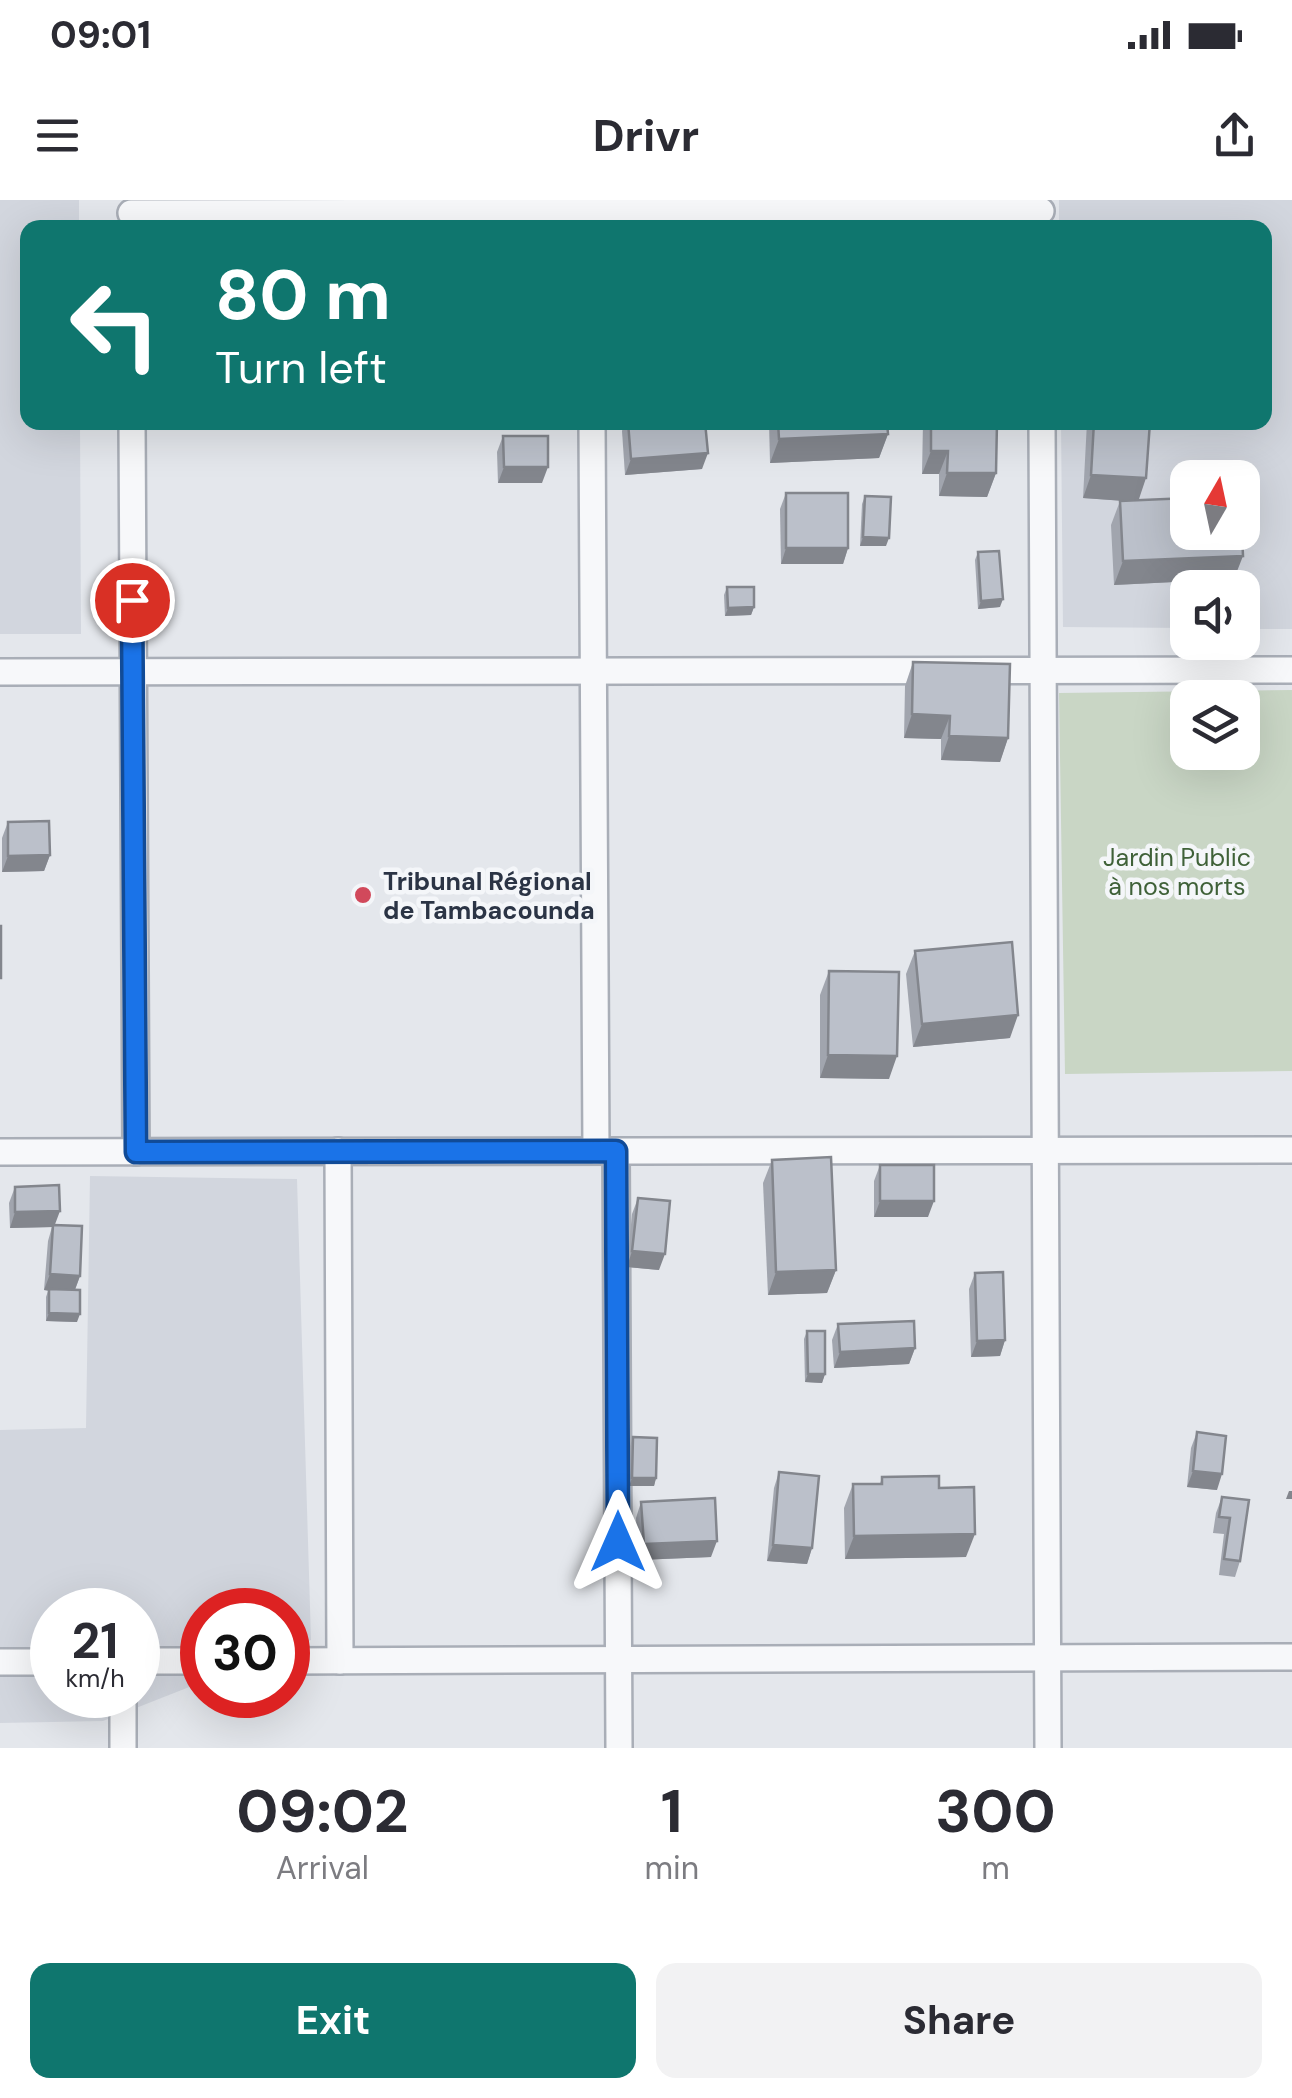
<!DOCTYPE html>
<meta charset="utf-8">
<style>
:root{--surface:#fff;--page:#f2f2f3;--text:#2b2b33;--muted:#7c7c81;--accent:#0f766e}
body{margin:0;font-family:"DM Sans",sans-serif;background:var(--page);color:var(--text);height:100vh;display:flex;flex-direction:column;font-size:38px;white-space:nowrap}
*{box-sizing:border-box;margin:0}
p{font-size:32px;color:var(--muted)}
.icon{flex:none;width:55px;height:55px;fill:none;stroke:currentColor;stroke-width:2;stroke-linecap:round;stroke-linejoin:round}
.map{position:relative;height:1548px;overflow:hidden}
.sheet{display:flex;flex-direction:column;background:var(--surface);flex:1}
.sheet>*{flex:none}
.banner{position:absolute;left:20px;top:20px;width:1252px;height:210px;border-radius:20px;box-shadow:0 10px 40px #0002;background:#0f766e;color:#fff;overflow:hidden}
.needle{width:65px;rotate:9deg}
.buttons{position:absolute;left:1170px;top:260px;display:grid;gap:20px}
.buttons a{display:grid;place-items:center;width:90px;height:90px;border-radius:20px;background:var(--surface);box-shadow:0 10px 40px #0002;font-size:50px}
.speed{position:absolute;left:30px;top:1388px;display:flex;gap:20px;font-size:50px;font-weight:700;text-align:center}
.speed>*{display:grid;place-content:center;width:130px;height:130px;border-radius:50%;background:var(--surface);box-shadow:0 10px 40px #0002;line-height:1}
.speed small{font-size:25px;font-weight:400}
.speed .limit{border:15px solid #d22;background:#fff;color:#111}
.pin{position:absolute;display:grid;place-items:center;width:85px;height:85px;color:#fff;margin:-42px;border:5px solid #fff;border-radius:50%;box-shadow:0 2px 10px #0007}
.me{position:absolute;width:110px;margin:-55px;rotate:0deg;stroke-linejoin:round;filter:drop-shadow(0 0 8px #0008)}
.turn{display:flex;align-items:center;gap:35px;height:210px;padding:0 30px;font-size:45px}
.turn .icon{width:130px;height:130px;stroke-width:2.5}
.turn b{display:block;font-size:70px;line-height:85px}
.eta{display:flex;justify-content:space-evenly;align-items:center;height:170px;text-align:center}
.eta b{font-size:60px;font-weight:700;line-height:70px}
.cta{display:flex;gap:20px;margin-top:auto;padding:20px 30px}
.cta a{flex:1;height:115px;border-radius:20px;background:var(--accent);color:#fff;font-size:40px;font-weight:700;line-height:115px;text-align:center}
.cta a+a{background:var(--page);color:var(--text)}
.status{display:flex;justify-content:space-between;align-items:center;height:70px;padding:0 50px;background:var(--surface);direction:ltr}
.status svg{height:28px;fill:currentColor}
header{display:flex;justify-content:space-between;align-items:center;height:130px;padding:0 30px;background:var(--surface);font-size:45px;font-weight:700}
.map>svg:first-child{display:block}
</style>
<div class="status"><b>09:01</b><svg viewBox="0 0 49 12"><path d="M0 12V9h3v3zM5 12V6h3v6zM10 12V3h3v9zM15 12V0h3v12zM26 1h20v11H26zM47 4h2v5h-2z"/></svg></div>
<header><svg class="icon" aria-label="menu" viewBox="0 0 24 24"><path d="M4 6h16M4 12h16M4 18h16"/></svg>Drivr<svg class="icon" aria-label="share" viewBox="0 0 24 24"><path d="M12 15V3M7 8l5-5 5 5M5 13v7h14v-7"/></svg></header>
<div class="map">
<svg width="1292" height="1548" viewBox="0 0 1292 1548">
<rect width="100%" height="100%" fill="#e4e7ec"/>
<g fill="#d2d6de" fill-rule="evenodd">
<polygon points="0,0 79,0 79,27 28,28 28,222 80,223 81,434 0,434"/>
<path d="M1059,0h233v429h-49l-1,-41h-54l-1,40 -124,-1 -2,-204 204,-1v-194l-206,-1zM1188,278h54v54h-54z"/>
<path d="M90,976l207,3 14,461 -23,10v-40h-86v72l-99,39 -103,2v-293l86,-2zM52,1410h86v85h-86z"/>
</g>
<path fill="#c9d6c5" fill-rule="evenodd" d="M1292,490v381l-227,3 -6,-381zM1188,498h54v54h-54z"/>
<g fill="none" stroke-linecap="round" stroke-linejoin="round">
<defs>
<g id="street">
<polyline points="131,13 1041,11"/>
<polyline points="132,222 136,952"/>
<polyline points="592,222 596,951"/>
<polyline points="1042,222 1048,1548"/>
<polyline points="0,472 1292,470"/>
<polyline points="338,951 340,1461"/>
<polyline points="616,951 619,1548"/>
<polyline points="0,952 1292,950"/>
<polyline points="138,1461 202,1461"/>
<polyline points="288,1461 1292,1457"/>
<polyline points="0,1462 52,1462"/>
<polyline points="123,1495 123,1548"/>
</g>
</defs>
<use href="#street" stroke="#a9aeb7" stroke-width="30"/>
<use href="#street" stroke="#f7f8fa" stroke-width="25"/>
</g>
<g fill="#a1a5ae">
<polygon points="625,222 705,222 702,269 625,275 622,231"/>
<polygon points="769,222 887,222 888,234 879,258 770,263"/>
<polygon points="923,222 997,222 996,273 987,297 939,296 939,274 922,274"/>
<polygon points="1087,222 1150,222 1138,301 1234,379 1114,385 1111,325 1120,301 1126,301 1083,298"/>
<polygon points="503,236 542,283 498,283 497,252"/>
<polygon points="786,293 848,348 843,364 781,364 780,309"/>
<polygon points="865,296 886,346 860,346 862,304"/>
<polygon points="978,352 1000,407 978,409 975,360"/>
<polygon points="727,387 754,407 751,415 725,416 724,395"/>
<polygon points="913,462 1008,538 1000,562 941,560 941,539 904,538 905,486"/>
<polygon points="8,622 50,655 44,671 2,672 2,638"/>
<polygon points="915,751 1010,838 913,847 906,774"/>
<polygon points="829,771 889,879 820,878 820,795"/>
<polygon points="772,960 836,1070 827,1093 768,1095 763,983"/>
<polygon points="880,965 928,1017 874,1017 874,981"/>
<polygon points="15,987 55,1025 80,1076 75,1090 77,1122 46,1121 46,1097 48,1091 44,1090 48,1041 52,1027 10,1028 9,1003"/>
<polygon points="638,998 659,1070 627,1067 632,1014"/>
<polygon points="975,1073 1005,1140 1000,1156 971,1157 969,1089"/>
<polygon points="838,1124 915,1148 909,1164 834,1168 832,1140"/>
<polygon points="807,1131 825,1174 822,1183 805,1182 804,1139"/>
<polygon points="1197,1232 1217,1290 1187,1287 1191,1248"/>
<polygon points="633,1237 656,1278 654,1286 629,1286 630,1246"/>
<polygon points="779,1272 812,1348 807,1364 767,1361 774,1288"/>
<polygon points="882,1277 939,1288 966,1357 845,1359 844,1308 853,1284 880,1284"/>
<polygon points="1222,1297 1249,1300 1240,1361 1235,1377 1219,1375 1224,1334 1213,1333 1216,1313"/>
<polygon points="641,1302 711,1357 638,1360 636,1318"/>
</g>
<g fill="#83868d">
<polygon points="888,234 879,258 770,263 779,239"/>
<polygon points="931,251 948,251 939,274 922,274"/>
<polygon points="708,253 702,269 625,275 631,259"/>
<polygon points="504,267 548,267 542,283 498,283"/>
<polygon points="947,273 996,273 987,297 939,296"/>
<polygon points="1091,275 1146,278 1138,302 1083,298"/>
<polygon points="863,337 889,338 886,346 860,346"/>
<polygon points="786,348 848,348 843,364 781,364"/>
<polygon points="1243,356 1234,379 1114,385 1123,361"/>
<polygon points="1003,399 1000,407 978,409 981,401"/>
<polygon points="754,407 751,415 725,416 728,408"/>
<polygon points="912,514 950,516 941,539 904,538"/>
<polygon points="949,536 1008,538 1000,562 941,560"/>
<polygon points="50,655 44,671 2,672 8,656"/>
<polygon points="1018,815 1010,838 913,847 922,824"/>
<polygon points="828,855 897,856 889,879 820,878"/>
<polygon points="880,1001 934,1001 928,1017 874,1017"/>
<polygon points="60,1011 54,1027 10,1028 15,1012"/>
<polygon points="632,1051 665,1054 659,1070 627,1067"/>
<polygon points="836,1070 827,1093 768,1095 776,1072"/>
<polygon points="50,1074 80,1076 74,1092 44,1090"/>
<polygon points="49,1113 80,1114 77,1122 46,1121"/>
<polygon points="1005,1140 1000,1156 971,1157 977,1141"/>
<polygon points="915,1148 909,1164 834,1168 840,1152"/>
<polygon points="808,1174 825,1174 822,1183 805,1182"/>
<polygon points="1193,1271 1222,1274 1217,1290 1187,1287"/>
<polygon points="632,1278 656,1278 654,1286 629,1286"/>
<polygon points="1289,1291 1292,1291 1292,1299 1286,1299"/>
<polygon points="975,1334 966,1357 845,1359 854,1336"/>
<polygon points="717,1341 711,1357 638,1360 644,1344"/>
<polygon points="773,1345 812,1348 807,1364 767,1361"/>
</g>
<g fill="#bbc0ca" stroke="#83868d" stroke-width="2.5">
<polygon points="628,222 705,222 708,253 631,259"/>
<polygon points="778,222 887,222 888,234 779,239"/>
<polygon points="931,222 997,222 996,273 947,273 948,251 931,251"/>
<polygon points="1094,222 1150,222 1146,278 1091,275"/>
<polygon points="503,236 548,236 548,267 504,267"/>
<rect x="786" y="293" width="62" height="55"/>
<polygon points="865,296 891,297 889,338 863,337"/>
<polygon points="1188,298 1188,332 1242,332 1243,356 1123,361 1120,301"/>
<polygon points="999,351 1003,399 981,401 978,352"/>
<polygon points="727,387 754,387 754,407 728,408"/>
<polygon points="913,462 1010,464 1008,538 949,536 950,516 912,514"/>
<polygon points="49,621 50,655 8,656 8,622"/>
<rect x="0" y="726" width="1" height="52"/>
<polygon points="1012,742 1018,815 922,824 915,751"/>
<polygon points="829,771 899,772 897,856 828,855"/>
<polygon points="831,957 836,1070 776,1072 772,960"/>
<rect x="880" y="965" width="54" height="36"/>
<polygon points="59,985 60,1011 15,1012 15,987"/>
<polygon points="638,998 670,1001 665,1054 632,1051"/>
<polygon points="53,1025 82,1026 80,1076 50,1074"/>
<polygon points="1003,1072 1005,1140 977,1141 975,1073"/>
<polygon points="49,1089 80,1090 80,1114 49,1113"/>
<polygon points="914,1121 915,1148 840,1152 838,1124"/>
<polygon points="807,1131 825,1131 825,1174 808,1174"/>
<polygon points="1197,1232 1226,1236 1222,1274 1193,1271"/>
<polygon points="633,1237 657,1238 656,1278 632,1278"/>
<polygon points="779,1272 819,1276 812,1348 773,1345"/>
<polygon points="939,1276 939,1288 974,1287 975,1334 854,1336 853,1284 882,1284 882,1277"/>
<polygon points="1222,1297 1249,1300 1240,1361 1224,1359 1230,1318 1219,1317"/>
<polygon points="715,1298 717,1341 644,1344 641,1302"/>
</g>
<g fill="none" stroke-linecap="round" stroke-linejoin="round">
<defs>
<polyline id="route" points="132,400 136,952 616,951 618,1342"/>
</defs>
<use href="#route" stroke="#114b97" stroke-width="25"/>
<use href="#route" stroke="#1a73e8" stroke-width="18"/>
</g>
<circle fill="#d1495b" stroke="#f4f6f9" stroke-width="4" cx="363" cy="695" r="10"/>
<g text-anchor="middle" stroke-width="9" stroke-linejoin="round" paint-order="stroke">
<g font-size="25" fill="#3f6138" stroke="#f4f6f9">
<text x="1177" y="666">Jardin Public<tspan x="1177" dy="29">à nos morts</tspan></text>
</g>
<g font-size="25" font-weight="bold" fill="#2b3445" stroke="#f4f6f9" text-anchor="start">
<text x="383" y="690">Tribunal Régional<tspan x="383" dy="29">de Tambacounda</tspan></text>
</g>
</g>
</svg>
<div class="buttons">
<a><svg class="needle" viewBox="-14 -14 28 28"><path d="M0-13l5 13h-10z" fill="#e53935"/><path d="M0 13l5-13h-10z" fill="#7c7c81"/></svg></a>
<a><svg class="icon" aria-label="sound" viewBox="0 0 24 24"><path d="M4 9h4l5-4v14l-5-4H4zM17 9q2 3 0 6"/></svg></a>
<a><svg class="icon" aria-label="layers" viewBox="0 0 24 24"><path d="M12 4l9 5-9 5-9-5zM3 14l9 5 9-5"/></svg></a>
</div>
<div class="speed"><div>21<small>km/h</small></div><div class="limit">30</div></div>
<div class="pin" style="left:132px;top:400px;background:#d93025"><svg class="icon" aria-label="arrive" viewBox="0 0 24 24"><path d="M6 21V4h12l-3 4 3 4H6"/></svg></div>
<svg class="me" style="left:618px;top:1342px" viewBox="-20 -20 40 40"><path d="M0-17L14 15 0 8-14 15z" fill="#1a73e8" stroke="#fff" stroke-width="4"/></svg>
<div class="banner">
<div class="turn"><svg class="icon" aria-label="left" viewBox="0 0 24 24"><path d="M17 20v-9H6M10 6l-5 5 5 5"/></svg><div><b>80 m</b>Turn left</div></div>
</div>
</div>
<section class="sheet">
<div class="eta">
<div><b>09:02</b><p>Arrival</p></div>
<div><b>1</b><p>min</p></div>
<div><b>300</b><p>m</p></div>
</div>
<div class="cta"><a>Exit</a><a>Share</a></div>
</section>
